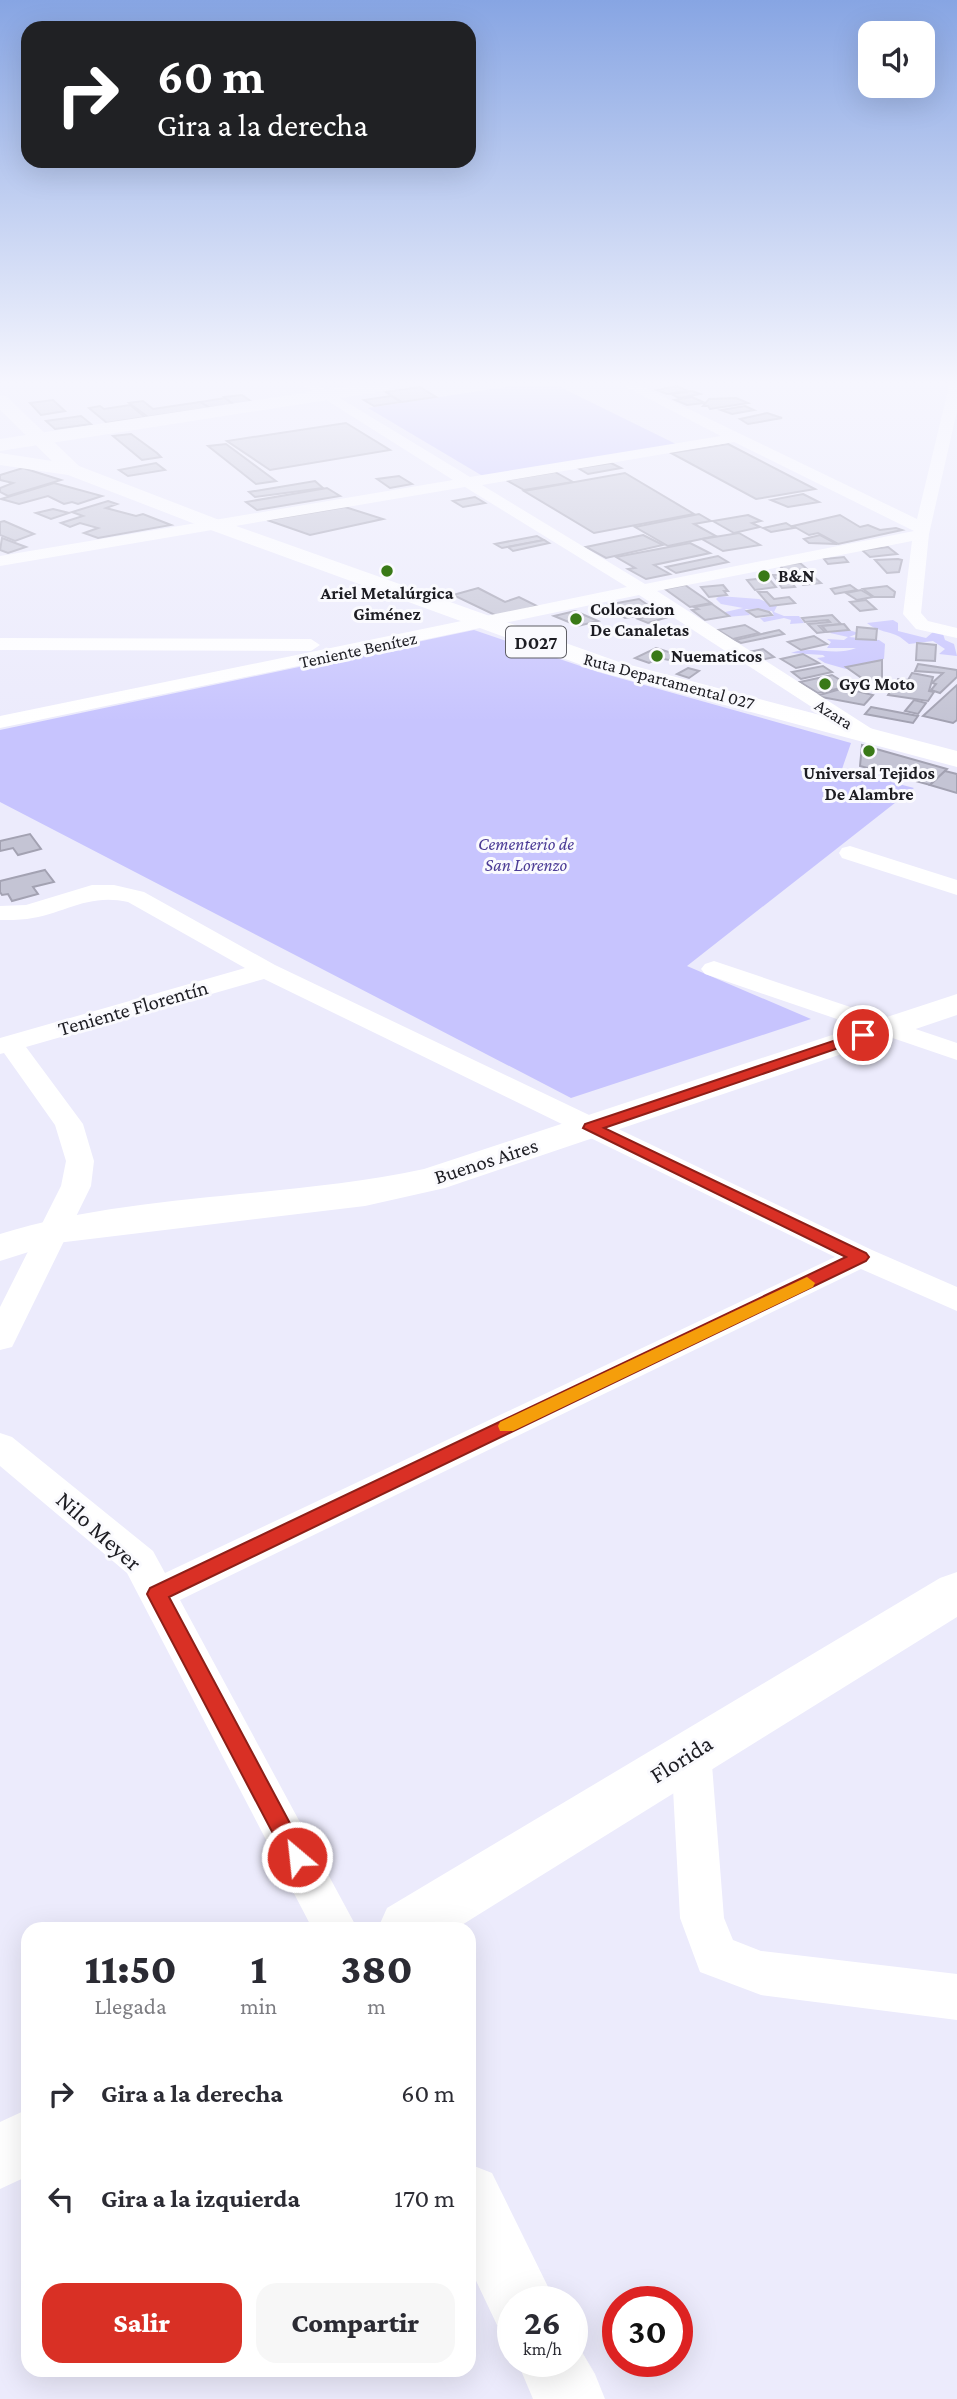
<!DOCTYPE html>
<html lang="es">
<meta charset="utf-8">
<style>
:root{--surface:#fff;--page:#f7f7f7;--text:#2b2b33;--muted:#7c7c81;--accent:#d93025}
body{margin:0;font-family:"Crimson Pro",serif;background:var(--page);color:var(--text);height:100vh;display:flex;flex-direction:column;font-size:26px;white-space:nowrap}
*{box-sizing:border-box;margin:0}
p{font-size:23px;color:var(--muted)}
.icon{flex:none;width:38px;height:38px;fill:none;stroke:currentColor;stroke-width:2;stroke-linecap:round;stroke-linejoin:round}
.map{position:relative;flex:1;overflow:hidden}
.side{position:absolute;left:21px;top:1922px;width:455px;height:455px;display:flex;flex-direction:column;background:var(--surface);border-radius:21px;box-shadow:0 7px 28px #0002}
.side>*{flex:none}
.banner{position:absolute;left:21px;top:21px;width:455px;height:147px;border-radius:21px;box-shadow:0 7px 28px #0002;background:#202124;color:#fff;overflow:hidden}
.tools{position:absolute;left:858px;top:21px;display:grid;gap:14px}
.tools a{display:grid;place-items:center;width:77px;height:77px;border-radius:14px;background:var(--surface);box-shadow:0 7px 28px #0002;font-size:35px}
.speed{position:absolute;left:497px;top:2286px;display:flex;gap:14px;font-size:35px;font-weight:700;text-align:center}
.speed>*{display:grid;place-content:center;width:91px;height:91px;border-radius:50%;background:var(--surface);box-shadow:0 7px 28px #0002;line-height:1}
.speed small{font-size:18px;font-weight:400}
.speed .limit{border:10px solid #d22;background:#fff;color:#111}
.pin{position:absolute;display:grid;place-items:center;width:60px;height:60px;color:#fff;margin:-30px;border:4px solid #fff;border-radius:50%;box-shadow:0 2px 7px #0007}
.me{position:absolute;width:77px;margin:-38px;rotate:332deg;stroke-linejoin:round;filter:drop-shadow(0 0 5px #0008)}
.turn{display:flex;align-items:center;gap:24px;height:147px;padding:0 21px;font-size:32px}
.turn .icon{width:91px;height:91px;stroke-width:2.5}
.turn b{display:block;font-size:49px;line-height:60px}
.eta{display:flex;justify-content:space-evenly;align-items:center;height:119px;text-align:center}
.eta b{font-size:42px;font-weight:800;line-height:49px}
.action{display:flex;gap:14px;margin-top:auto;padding:14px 21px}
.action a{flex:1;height:80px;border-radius:21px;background:var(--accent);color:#fff;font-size:28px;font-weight:800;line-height:80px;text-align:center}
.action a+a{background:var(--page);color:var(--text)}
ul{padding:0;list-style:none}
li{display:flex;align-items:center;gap:21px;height:105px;padding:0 21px}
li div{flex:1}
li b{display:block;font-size:26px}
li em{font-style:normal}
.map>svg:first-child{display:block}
</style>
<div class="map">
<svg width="957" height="2399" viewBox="0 0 957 2399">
<rect width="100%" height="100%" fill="#ecebfc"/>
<g fill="#c7c4fe">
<polygon points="511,386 558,386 678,445 486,478 368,408"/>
<polygon points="719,596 759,599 777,606 774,612 784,616 799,616 804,623 790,624 791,620 784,618 764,622 760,618 774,616 772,611 745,609 750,615 727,617 725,612 743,608 721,604 716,599"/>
<path d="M893,620l5,3v8l28,7 7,-6 10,2 2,6 9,4 3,12 -18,-2 6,-5 -12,-8 -24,3c-3,-2 -6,-5 -9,-7 -11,-6 -22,-5 -33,-14z"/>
<path d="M845,629l14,4 -10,4 30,3 6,4 -1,15 -38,10 -21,-6 -8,-5 8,-1 -2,-2 -32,-2c22,-8 43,4 65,-5h-29l4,-6 -4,-3 17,1 4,-3 -18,-4 3,-3z"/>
<polygon points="474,630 598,672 851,743 842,769 914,788 687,966 811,1019 571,1098 0,802 0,730"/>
</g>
<g fill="#c4c4d4" stroke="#a3a2b2" stroke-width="2">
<polygon points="677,386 688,391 667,394 657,390"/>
<polygon points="420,387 436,397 402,402 386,392"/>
<polygon points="692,391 700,394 679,398 671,394"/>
<polygon points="242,395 252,402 234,405 224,397"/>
<polygon points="391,396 401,402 374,406 364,400"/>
<polygon points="692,397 705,403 687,405 675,400"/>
<polygon points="225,398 234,405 210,408 200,402"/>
<polygon points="736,398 748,403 710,409 708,406 703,406 709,399"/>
<polygon points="53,400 65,411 41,415 30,403"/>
<polygon points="143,401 153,409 200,402 210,408 148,417 129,403"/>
<polygon points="130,405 145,417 107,423 89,408 100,406 104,409"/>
<polygon points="745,406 754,410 732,414 721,410"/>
<polygon points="767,413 782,418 748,424 740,419"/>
<polygon points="81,416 91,424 55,429 46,421"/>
<polygon points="346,423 390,450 270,470 227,441"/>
<polygon points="131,434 157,453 161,457 142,460 113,436"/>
<polygon points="226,444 276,481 256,484 208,446"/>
<polygon points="728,444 815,489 756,499 671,453"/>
<polygon points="156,463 165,470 128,476 119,470"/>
<polygon points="611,463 621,468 588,474 578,468"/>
<polygon points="23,468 61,480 8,496 0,492 0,488 13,483 0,480 0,475"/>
<polygon points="555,472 573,482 524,490 506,480"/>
<polygon points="625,473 694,514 594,533 524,491"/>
<polygon points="399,476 412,484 390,488 377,479"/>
<polygon points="315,481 323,488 255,497 249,492"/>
<polygon points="54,483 102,496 78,504 72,502 64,504 48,496 19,504 1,499"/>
<polygon points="327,488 340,496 257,510 246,502"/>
<polygon points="803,494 819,502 788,507 771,500"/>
<polygon points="475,497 485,503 463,507 453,501"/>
<polygon points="108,501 117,504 106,508 136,516 143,514 171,525 98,538 84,533 98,528 80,523 70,527 61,523 83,516 72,512"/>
<polygon points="345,507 383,519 310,535 267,520"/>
<polygon points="53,509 69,513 51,519 36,513"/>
<polygon points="699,514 711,521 694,524 716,536 668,546 635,527"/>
<polygon points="748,515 761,521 752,523 760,527 734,533 713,521"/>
<polygon points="840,515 860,527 868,525 880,530 896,528 902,530 838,544 818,533 809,535 793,526"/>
<polygon points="4,521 34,534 15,541 0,535 0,522"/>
<polygon points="786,523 794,528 771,532 763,528"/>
<polygon points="739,533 760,545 723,551 702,539"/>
<polygon points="643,535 663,545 606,558 586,547"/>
<polygon points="820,535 837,544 809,543 804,539"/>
<polygon points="537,536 544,540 502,548 495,544"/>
<polygon points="2,538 26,547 8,553 0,550"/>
<polygon points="544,540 549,543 513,551 508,547"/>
<polygon points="690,543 710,553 654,565 670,574 646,579 628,569 635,568 616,557"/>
<polygon points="888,547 897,554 870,557 862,550"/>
<polygon points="718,556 728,562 676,573 666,567"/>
<polygon points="844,557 848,562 828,564 824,559"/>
<polygon points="898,559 902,560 899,572 887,573 875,560"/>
<polygon points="800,563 807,569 785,571 779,565"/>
<polygon points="773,575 786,575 795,587 782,588"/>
<polygon points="814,577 821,583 803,585 797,578"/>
<polygon points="756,579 770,580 776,587 755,590 747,580"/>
<polygon points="685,585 711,603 690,607 665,589"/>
<polygon points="723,585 728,591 724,591 727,595 709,597 701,587"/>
<polygon points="850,585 857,590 835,594 831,589"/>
<polygon points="887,586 895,592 894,597 874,597 863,589"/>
<polygon points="478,588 505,602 519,597 537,606 499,617 453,595"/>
<polygon points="861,590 873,597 857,600 846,593"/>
<polygon points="758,592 767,592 774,599 789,597 795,603 770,606"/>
<polygon points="639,599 658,612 625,618 606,605"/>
<polygon points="866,600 876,609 860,611 850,602"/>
<polygon points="712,604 729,616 705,620 692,610 698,609 694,607"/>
<polygon points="758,609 769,612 772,615 756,617 747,611"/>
<polygon points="575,611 598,621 578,626 554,616"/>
<polygon points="658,613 668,617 648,623 638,619"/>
<polygon points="832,615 841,624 819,626 825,632 817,633 808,624 830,622 828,620 805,622 802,618"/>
<polygon points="844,624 849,630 827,632 822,626"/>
<polygon points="745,625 759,633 733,639 718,630"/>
<polygon points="857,627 877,629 876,640 856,639"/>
<polygon points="779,630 784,634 741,643 735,640"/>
<polygon points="814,636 827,644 801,650 788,642"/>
<polygon points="917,643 936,645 935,661 916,660"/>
<polygon points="656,648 678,655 669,660 659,658 649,663 635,658"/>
<polygon points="763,649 774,657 761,660 749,652"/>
<polygon points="803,654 819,663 796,668 781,659"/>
<polygon points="882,660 882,680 863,679 846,667"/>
<polygon points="918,664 957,670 957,677 940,693 931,690 936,684 932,683 943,673 915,671"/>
<polygon points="823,666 832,672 801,679 792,672"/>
<polygon points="688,668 699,671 689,678 677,674"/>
<polygon points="912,673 933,677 929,691 934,692 928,701 888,695 898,679 908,680"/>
<polygon points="832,675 850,686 818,693 800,682"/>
<polygon points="957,685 957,720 953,723 923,716"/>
<polygon points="844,688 873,695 864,705 816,696"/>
<polygon points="914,700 926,703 918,714 905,711"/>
<polygon points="871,707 918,716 913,723 865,714"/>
<polygon points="862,745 947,769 930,785 860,766"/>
<polygon points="945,771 957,774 957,793 930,785"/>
<polygon points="30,834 41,849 18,855 13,848 0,851 0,841"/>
<polygon points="45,870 54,882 33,887 38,894 12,901 8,894 2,895 0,892 0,881"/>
</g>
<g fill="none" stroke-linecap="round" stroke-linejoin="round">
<g fill="#fff" fill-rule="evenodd">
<path d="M304,386h16l150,91 251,-41 -97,-50h17l276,133 32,-133h8v25l-28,123 -8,79 7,8 29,7v10l-41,-9 -13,-15 9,-73 -255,50 215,138 3,4 -3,4h-14l-219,-142 -639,133v-12l627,-129 -162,-100 -465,79v-10l453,-76zM734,442l180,89 -269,53 -163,-99z"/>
<polygon points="0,638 311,639 320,645 311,651 0,650"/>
<polygon points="850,846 957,880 957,895 842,858 839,853 842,848"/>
<path d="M92,885h22l30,7 131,73 597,285 85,37v24l-96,-42 -681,331 177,328h-45l-185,-355 -127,-107v-33l12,4 141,114 12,22 670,-316 -571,-278 -238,68 57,77 11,37 -3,25 -75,153 -4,8 -12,3v-43l61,-121 5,-25 -11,-36 -51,-72 -4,1v-16l245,-70 -117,-66c-41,-9 -63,12 -101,17 -9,1 -18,1 -27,1v-14l26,-1z"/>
<polygon points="714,961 957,1043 957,1060 705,974 701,969 705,964"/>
<polygon points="691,1734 705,1739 711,1752 724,1918 733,1940 761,1951 957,1974 957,2020 761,1995 700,1972 680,1918 671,1752 677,1739"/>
</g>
<g fill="#fff" fill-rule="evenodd">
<path d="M957,994v21l-512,173 -80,18 -308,37 -57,18v-27c135,-42 285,-35 424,-65z"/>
<polygon points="957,1572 957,1617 457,1928 378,1928 387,1908 940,1578"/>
<polygon points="28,2109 28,2176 0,2189 0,2122"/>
<polygon points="469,2164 492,2173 555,2301 513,2301 513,2331 497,2325 469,2266"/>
<polygon points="572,2335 595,2374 605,2399 533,2399 517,2361 572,2361"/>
</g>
<polygon fill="#fff" fill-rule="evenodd" points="0,395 6,396 79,466 222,521 619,662 957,751 957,767 601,672 208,529 68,475 0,465 0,453 52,461 0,410"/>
<polygon fill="#fff" fill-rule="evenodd" points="349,386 393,386 385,391 0,451 0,439"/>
</g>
<linearGradient id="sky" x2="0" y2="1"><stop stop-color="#87a5e3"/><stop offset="0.53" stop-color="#f6f6fe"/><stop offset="1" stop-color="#f6f6fe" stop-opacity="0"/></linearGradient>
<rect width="957" height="722" fill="url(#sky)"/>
<polygon fill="#d93025" stroke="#8d1f18" stroke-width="2" points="863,1031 870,1035 868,1038 604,1128 866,1253 869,1257 866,1261 169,1597 308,1857 305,1864 297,1867 289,1864 147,1594 150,1588 846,1257 583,1128 585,1124"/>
<polygon fill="#f59e0b" points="807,1277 815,1283 813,1287 513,1431 500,1431 498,1426 500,1422"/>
<g fill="#397917" stroke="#fafafe" stroke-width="2.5">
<circle cx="387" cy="571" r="7"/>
<circle cx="764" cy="576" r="7"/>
<circle cx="576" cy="619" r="7"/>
<circle cx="657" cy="656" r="7"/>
<circle cx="825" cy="684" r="7"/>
<circle cx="869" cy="751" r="7"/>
</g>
<g text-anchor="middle" stroke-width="6" stroke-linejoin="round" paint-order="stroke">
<g font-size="18" font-weight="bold" fill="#1d1d23" stroke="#fafafe" text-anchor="start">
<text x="778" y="582">B&amp;N</text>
<text x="387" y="599" text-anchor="middle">Ariel Metalúrgica<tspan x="387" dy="21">Giménez</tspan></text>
<text x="590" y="615">Colocacion<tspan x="590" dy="21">De Canaletas</tspan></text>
<text x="671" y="662">Nuematicos</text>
<text x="839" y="690">GyG Moto</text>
<text x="869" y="779" text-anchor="middle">Universal Tejidos<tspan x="869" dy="21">De Alambre</tspan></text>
</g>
<g font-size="18" fill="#1d1d23" stroke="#fafafe">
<text transform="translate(358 650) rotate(-12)" y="6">Teniente Benítez</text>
<text transform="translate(669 681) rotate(15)" y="6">Ruta Departamental 027</text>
<text transform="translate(834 714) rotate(32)" y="6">Azara</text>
</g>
<g font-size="18" font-style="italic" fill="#4b3b95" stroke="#fafafe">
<text x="526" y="850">Cementerio de<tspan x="526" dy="21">San Lorenzo</tspan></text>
</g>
<rect fill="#fafafe" stroke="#5f5f65" stroke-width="2" x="506" y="626.5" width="60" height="31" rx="5"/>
<g font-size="19" font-weight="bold" fill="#1d1d23">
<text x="536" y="649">D027</text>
</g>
<g font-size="21" fill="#1d1d23" stroke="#fafafe">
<text transform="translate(133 1008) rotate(-16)" y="7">Teniente Florentín</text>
<text transform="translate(486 1161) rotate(-18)" y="7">Buenos Aires</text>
</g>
<g font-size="24" fill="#1d1d23" stroke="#fafafe">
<text transform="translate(99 1531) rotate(42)" y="8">Nilo Meyer</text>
<text transform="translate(681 1759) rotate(-32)" y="8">Florida</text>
</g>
</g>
</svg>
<div class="tools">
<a><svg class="icon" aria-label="sound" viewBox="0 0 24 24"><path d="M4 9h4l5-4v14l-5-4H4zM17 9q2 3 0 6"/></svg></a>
</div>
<div class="speed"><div>26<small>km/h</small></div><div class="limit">30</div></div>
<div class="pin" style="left:863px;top:1035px;background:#d93025"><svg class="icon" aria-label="arrive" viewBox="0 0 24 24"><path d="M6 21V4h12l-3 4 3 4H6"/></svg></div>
<svg class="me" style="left:297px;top:1857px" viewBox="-20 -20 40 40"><circle r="17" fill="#d93025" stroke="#fff" stroke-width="3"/><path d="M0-11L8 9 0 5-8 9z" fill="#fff"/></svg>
<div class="banner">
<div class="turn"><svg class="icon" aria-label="right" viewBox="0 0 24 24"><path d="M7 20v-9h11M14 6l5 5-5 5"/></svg><div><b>60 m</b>Gira a la derecha</div></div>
</div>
<section class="side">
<div class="eta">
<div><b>11:50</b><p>Llegada</p></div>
<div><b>1</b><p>min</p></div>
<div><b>380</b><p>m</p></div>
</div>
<ul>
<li><svg class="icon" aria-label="right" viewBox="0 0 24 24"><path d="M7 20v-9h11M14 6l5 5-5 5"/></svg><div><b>Gira a la derecha</b></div><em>60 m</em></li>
<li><svg class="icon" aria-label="left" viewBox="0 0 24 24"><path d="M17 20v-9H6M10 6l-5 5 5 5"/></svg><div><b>Gira a la izquierda</b></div><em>170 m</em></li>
</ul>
<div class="action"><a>Salir</a><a>Compartir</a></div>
</section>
</div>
